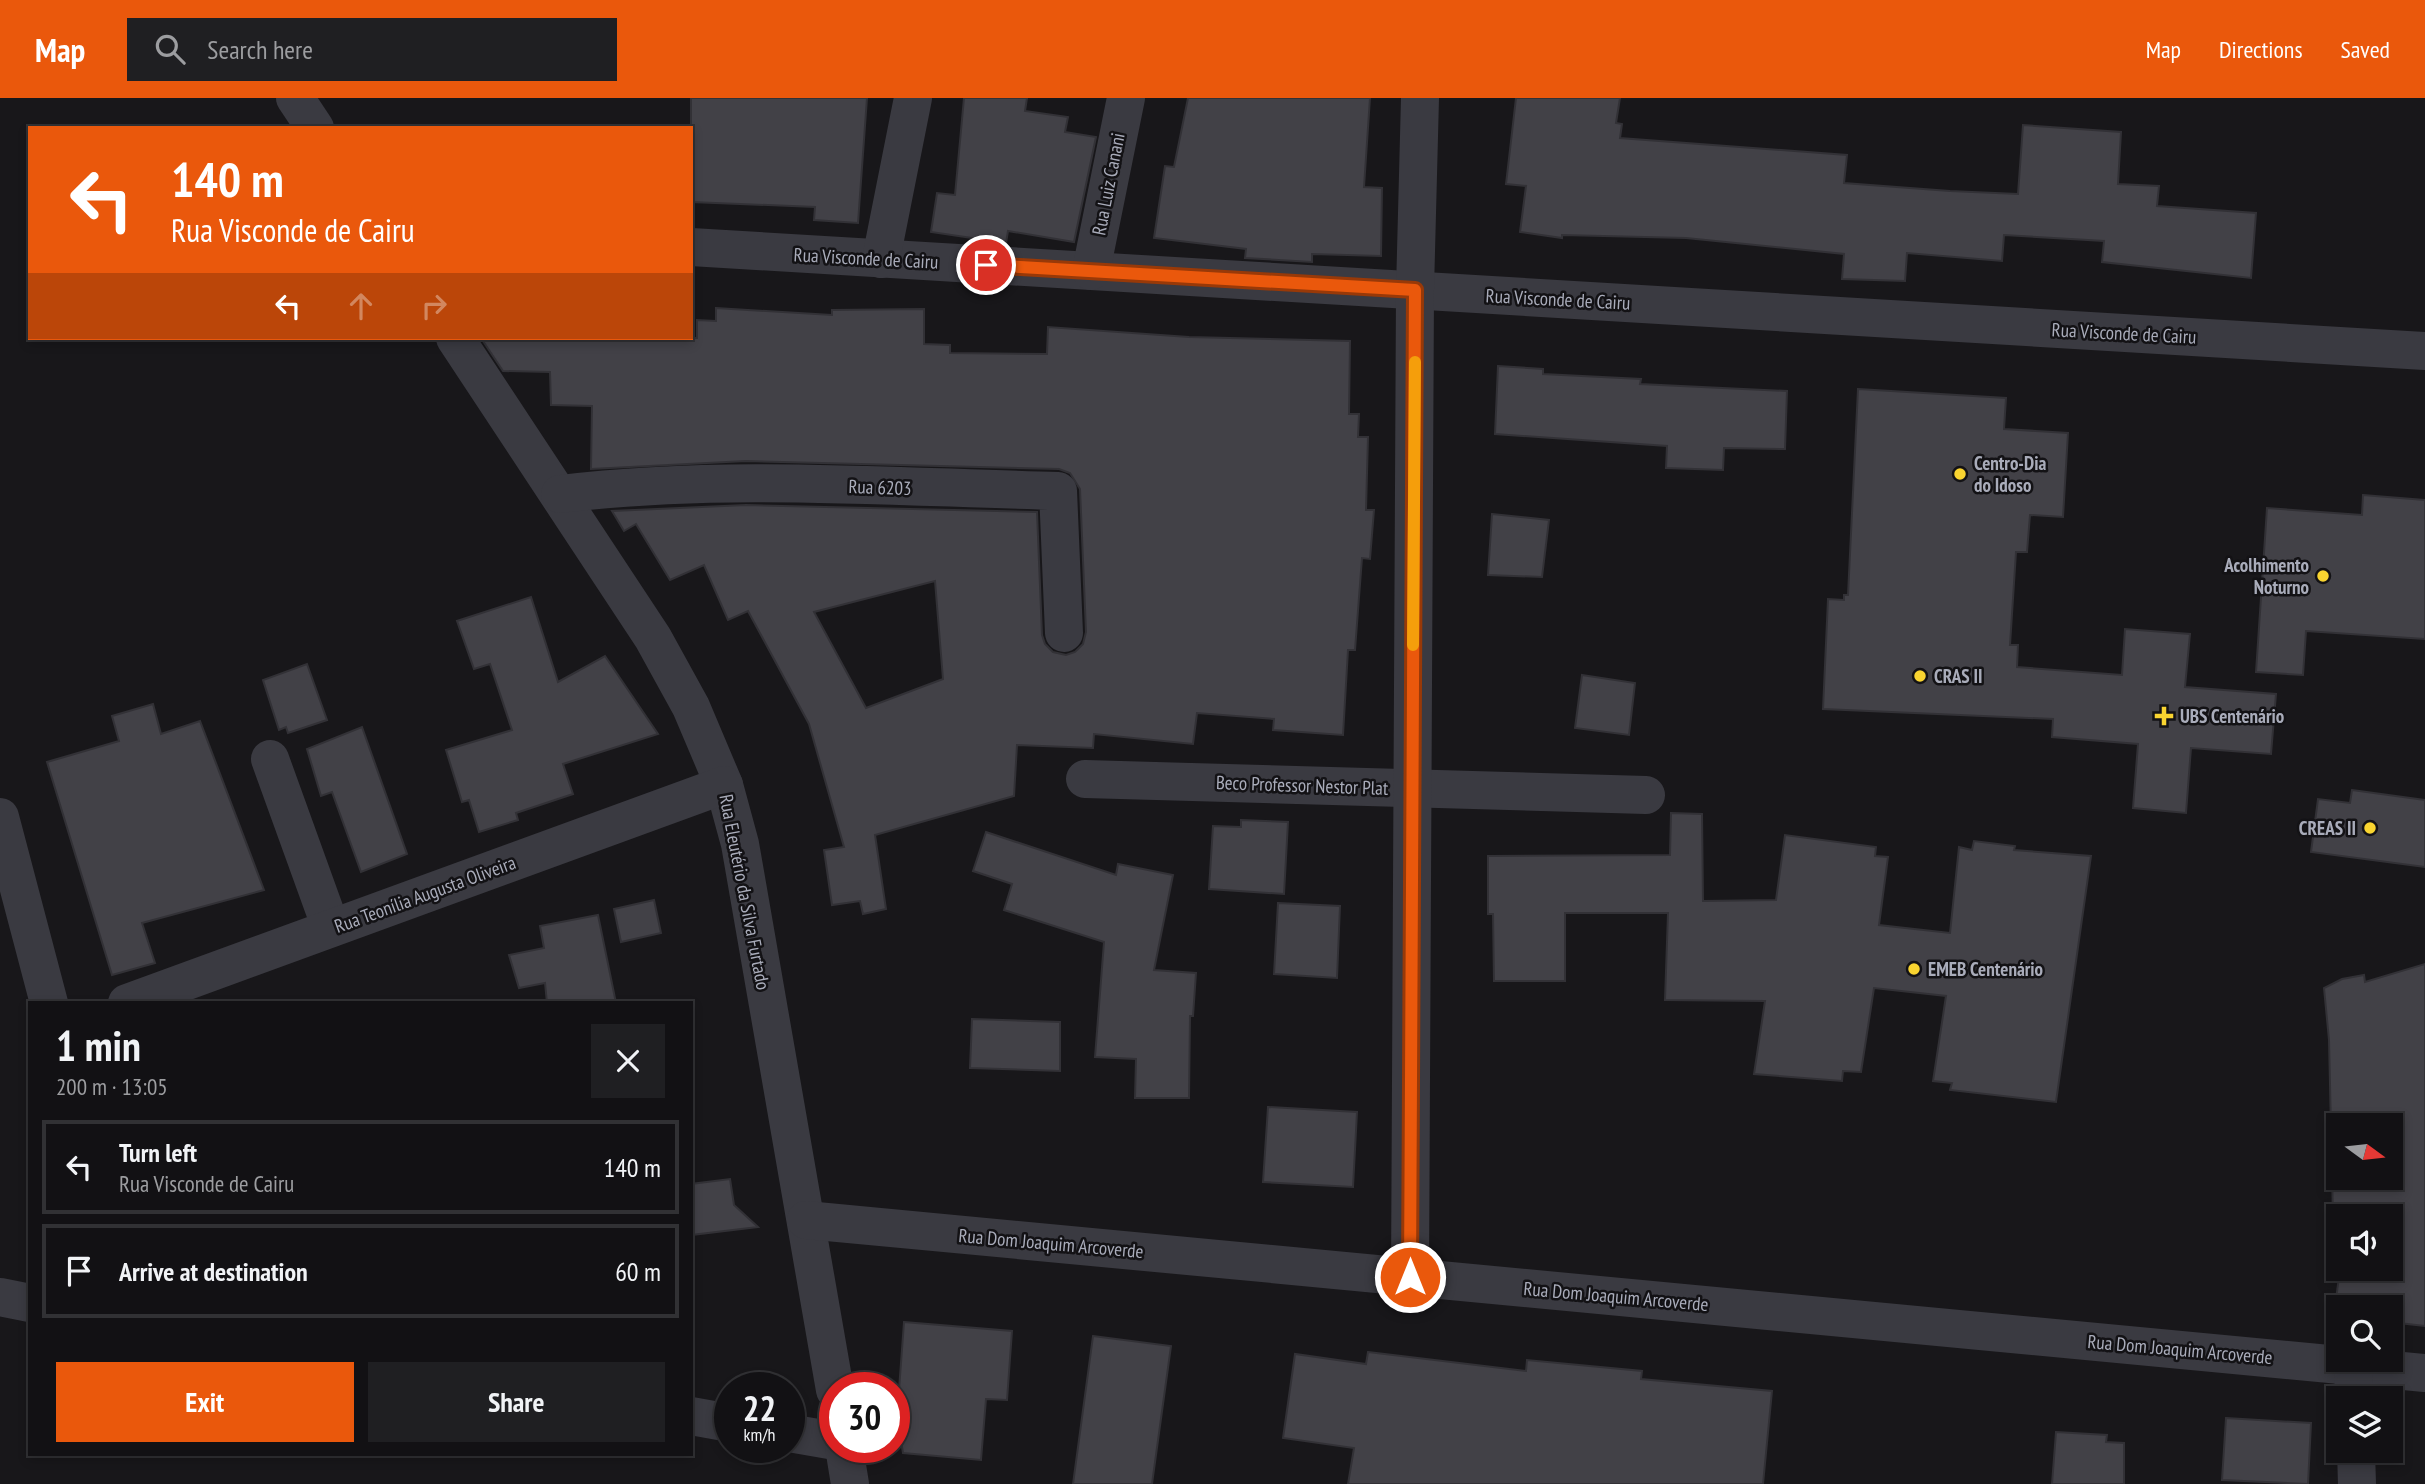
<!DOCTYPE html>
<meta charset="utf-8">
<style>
:root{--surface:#121114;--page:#1f1f22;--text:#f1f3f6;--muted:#9c9da0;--line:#313134;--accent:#ea580c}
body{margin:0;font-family:"PT Sans Narrow",sans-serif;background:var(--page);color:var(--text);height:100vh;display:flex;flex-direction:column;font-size:26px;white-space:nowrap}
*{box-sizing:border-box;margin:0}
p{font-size:23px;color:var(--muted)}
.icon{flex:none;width:38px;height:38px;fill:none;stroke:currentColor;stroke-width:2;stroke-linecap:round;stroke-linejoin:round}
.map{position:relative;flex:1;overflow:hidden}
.details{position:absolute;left:28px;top:903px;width:665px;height:455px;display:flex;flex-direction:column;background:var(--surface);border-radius:0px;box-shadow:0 4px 10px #0003,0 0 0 2px var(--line)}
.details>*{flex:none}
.top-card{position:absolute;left:28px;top:28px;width:665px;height:214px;border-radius:0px;box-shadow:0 4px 10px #0003,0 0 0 2px var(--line);background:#ea580c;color:#fff;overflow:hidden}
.needle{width:46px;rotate:105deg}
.buttons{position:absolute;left:2326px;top:1015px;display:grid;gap:14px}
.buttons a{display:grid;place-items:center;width:77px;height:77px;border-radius:0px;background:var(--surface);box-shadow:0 4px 10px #0003,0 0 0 2px var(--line);font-size:35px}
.speed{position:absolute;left:714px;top:1274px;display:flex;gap:14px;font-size:35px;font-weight:700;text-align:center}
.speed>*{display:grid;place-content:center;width:91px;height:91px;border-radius:50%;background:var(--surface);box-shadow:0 4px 10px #0003,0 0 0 2px var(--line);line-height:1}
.speed small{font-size:18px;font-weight:400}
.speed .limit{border:10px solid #d22;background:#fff;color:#111}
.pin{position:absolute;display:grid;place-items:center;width:60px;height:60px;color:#fff;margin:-30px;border:4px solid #fff;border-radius:50%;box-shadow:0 2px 7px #0007}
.me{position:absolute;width:77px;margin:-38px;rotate:0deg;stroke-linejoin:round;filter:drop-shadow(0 0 5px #0008)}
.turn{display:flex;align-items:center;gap:24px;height:147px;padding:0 28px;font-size:32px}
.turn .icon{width:91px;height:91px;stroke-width:2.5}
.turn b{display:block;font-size:49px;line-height:60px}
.lanes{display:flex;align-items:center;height:66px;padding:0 28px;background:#0003;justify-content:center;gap:35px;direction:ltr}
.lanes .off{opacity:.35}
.round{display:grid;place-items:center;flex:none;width:74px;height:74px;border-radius:0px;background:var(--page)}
.head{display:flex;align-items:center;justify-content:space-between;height:119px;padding:0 28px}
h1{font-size:42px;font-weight:800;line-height:52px}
.action{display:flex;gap:14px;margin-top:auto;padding:14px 28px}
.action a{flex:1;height:80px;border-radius:0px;background:var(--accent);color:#fff;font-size:28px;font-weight:800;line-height:80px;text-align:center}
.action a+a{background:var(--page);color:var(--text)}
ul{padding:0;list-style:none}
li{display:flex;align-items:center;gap:21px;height:94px;margin:0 14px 10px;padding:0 14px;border:4px solid var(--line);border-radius:0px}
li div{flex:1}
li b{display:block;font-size:26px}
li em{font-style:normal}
header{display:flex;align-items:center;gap:42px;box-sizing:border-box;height:98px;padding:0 35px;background:var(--accent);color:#fff}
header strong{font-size:33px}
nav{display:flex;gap:38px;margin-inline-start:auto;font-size:24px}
.search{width:490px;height:63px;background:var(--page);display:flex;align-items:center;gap:18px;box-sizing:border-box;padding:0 24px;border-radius:0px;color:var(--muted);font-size:26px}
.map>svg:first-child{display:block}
</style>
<header>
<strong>Map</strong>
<div class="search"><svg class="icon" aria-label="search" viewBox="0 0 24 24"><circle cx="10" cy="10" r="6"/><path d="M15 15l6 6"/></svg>Search here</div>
<nav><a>Map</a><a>Directions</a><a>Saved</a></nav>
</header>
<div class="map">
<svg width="2425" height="1386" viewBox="0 0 2425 1386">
<rect width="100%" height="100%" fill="#18171a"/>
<g fill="#424147" stroke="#323136" stroke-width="2" fill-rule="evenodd">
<polygon points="691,0 867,0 858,125 814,122 815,109 691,104"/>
<polygon points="964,0 1027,0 1025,13 1068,19 1065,34 1096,39 1074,144 1008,133 1006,145 931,134 937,95 955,97"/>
<polygon points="1188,0 1370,0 1364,89 1382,90 1381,158 1312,156 1312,164 1245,160 1246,151 1154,140 1165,68 1174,69"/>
<polygon points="1516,0 1620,0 1616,25 1622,26 1620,40 1847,57 1844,85 1950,93 2018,96 2023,27 2121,34 2118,86 2159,88 2157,108 2256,115 2251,180 2102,164 2104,143 2004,137 2002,163 1907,155 1905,183 1842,181 1844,156 1686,140 1562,137 1562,140 1520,134 1526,88 1506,86"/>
<path d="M716,210l116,7v-5l92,-1v35l26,1v8l97,1 1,-27 141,10 161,4 -1,73h10l-1,23h10l-2,73h8l-4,49 -8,-1 -7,92h-7l-5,85 -70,-5 1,-11 -77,-6 -4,31 -99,-10 -1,14 -76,-3 -3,51 -139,39 11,74 -23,5 -3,-13 -28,4 -8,-55 20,-3 -35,-123 -61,-113 -20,9 -24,-55 -34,15 -34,-56 -12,7 -12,-20 134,-6 291,7 5,123 3,9 8,8 13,3 9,-3 8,-8 3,-12 -6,-143 -10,-16 -11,-4 -313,-8 -155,8 1,-63 -41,-1 -1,-33 -47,-1 -22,-33h216v-18l19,1zM935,483l8,98 -77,29 -52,-96z"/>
<polygon points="1498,268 1543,271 1543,276 1641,281 1640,286 1787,293 1785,351 1724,350 1723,372 1666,370 1667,348 1495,336"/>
<polygon points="1858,291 2006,300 2004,331 2068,335 2063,419 2030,417 2027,454 2016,454 2010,547 2018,547 2017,569 2122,577 2125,531 2190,536 2185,589 2276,596 2271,656 2191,650 2186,715 2133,710 2138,646 2052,639 2053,621 1823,611 1828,501 1844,502 1844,497 1848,497"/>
<polygon points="2363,397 2425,402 2425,541 2306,533 2303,577 2256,574 2267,410 2362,417"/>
<polygon points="1492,416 1549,422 1542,479 1488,477"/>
<polygon points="531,499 558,584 605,558 658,636 563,666 573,696 516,715 518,722 479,734 469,702 462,704 446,652 512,632 490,566 474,571 457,523"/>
<polygon points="307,566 327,622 288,635 286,629 279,632 263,582"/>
<polygon points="1582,577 1635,585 1629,637 1575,630"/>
<polygon points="153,606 161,636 200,623 264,792 142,825 155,865 112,877 47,664 119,643 112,618"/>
<polygon points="362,629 407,756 361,774 332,694 321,698 307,651"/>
<polygon points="2352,692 2425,702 2425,769 2311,754 2318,701 2350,705"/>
<polygon points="1671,715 1702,716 1703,803 1776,802 1785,737 1876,749 1875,758 1888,759 1879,827 1950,835 1959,749 1972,752 1974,743 2015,748 2014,752 2091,758 2056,1004 1950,992 1952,985 1933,983 1946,898 1874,890 1861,974 1843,973 1842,983 1754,976 1765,903 1665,902 1668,815 1565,815 1565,883 1494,883 1493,816 1488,816 1488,758 1670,757"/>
<polygon points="1241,722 1288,724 1284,796 1209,791 1213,728 1241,729"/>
<polygon points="986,734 1116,777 1118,766 1173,777 1154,872 1196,875 1193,918 1190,918 1189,1000 1135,1000 1136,961 1095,959 1104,844 1004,812 1012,786 973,773"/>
<polygon points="654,802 661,835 621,844 614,811"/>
<polygon points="1278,805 1340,808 1337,880 1274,876"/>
<polygon points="598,817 616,905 547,905 545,885 519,890 509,857 544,850 540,828"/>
<path d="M2425,866v362l-35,-4v-15h-55l5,-38h50v-53l-57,2 -4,-178 -5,-52 18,-9 22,-4 1,7zM2338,1027h52v53h-52z"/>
<polygon points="972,921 1060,924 1060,973 970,970"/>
<polygon points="1268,1009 1357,1014 1353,1089 1263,1084"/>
<polygon points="730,1081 734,1107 758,1129 691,1137 691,1086"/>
<polygon points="904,1224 1012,1233 1007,1302 986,1301 981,1362 903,1355 897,1319"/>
<polygon points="1093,1238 1171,1248 1152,1386 1073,1386"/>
<polygon points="1368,1254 1526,1273 1527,1262 1642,1273 1641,1281 1772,1293 1763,1386 1348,1386 1354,1350 1283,1340 1295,1256 1366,1266"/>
<polygon points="2226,1320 2311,1325 2308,1386 2222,1382"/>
<polygon points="2056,1334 2107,1337 2106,1344 2124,1345 2124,1386 2052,1386"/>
</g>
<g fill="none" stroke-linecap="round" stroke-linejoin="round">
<g stroke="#3a3a41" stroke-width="38">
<polyline points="295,0 315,30"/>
<polyline points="691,149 2425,253"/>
<polyline points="881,161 913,0"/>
<polyline points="1091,173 1126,0"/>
<polyline points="455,240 653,540 691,609 724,687 740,746 835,1292"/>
<path d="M560,396c165,-20 332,-7 498,-3l6,142"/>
<polyline points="270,661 331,830"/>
<polyline points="1085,681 1646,697"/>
<polyline points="0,719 49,905"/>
<polyline points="127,905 724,687"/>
<polyline points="806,1122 2425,1275"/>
<polyline points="1410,1179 1415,192 1420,0"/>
<polyline points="0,1199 30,1205"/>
<polyline points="2353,1268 2354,1300"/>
<polyline points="691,1318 730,1325"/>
<polyline points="789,1335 835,1343"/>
<polyline points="844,1349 850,1386"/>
<polyline points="2356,1353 2357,1386"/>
</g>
</g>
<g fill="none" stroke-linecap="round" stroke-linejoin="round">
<defs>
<polyline id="route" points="986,167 1415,192 1410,1179"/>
</defs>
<use href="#route" stroke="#983908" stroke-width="18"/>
<use href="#route" stroke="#ea580c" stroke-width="12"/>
<polyline stroke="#f59e0b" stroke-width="12" points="1413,547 1415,264"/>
</g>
<g fill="#f9d430" stroke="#131215" stroke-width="2.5">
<circle cx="1960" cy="376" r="7"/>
<circle cx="2323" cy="478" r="7"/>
<circle cx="1920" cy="578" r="7"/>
<path d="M2160.5 607.5h7v7h7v7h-7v7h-7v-7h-7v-7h7z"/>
<circle cx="2370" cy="730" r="7"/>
<circle cx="1914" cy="871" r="7"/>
</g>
<g text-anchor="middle" stroke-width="5" stroke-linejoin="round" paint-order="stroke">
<g font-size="19" fill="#a9acba" stroke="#131215">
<text transform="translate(1108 86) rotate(-79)" y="7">Rua Luiz Canani</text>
<text transform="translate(866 160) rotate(3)" y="7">Rua Visconde de Cairu</text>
<text transform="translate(1558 201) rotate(3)" y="7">Rua Visconde de Cairu</text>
<text transform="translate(2124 235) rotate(3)" y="7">Rua Visconde de Cairu</text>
<text transform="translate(880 389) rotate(2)" y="7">Rua 6203</text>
<text transform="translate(1302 687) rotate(2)" y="7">Beco Professor Nestor Plat</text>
<text transform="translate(745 794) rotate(79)" y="7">Rua Eleutério da Silva Furtado</text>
<text transform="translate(425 796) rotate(-20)" y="7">Rua Teonília Augusta Oliveira</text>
<text transform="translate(1051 1145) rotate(5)" y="7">Rua Dom Joaquim Arcoverde</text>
<text transform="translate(1616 1198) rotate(5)" y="7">Rua Dom Joaquim Arcoverde</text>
<text transform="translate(2180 1251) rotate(5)" y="7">Rua Dom Joaquim Arcoverde</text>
</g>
<g font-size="19" font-weight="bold" fill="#a9acba" stroke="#131215" text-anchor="start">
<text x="1974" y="372">Centro-Dia<tspan x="1974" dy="22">do Idoso</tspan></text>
<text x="2309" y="474" text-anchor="end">Acolhimento<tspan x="2309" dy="22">Noturno</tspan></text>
<text x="1934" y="585">CRAS II</text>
<text x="2180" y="625">UBS Centenário</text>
<text x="2356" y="737" text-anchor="end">CREAS II</text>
<text x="1928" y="878">EMEB Centenário</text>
</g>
</g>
</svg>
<div class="buttons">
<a><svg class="needle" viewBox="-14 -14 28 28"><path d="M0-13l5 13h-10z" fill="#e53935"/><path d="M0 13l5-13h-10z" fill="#9c9da0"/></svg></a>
<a><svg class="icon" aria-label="sound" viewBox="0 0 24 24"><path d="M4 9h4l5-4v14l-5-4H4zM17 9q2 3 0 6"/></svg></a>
<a><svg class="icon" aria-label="search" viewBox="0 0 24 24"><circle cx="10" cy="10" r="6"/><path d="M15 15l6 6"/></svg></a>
<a><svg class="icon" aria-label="layers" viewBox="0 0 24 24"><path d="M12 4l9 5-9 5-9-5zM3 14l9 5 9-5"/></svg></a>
</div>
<div class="speed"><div>22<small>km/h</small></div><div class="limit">30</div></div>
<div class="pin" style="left:986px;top:167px;background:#d93025"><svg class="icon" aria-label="arrive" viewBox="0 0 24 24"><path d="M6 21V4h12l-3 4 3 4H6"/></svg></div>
<svg class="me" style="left:1410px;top:1179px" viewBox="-20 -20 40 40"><circle r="17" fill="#ea580c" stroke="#fff" stroke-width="3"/><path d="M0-11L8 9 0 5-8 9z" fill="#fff"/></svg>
<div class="top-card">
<div class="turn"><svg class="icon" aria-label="left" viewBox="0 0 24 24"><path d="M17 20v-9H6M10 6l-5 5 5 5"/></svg><div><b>140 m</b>Rua Visconde de Cairu</div></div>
<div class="lanes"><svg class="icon" aria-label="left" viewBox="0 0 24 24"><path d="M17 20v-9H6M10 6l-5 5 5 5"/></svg><svg class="icon off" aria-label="ahead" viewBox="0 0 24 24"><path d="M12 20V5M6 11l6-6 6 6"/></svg><svg class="icon off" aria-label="right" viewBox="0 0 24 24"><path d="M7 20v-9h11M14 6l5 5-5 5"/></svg></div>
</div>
<section class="details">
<div class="head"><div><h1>1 min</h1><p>200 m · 13:05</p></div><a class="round"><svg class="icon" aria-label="close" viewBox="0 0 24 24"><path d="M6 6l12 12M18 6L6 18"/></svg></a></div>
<ul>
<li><svg class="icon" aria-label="left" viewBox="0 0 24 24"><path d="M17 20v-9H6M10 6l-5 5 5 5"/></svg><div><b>Turn left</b><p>Rua Visconde de Cairu</p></div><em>140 m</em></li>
<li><svg class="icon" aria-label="arrive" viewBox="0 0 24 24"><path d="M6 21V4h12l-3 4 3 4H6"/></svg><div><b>Arrive at destination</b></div><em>60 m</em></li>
</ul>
<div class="action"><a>Exit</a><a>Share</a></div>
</section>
</div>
